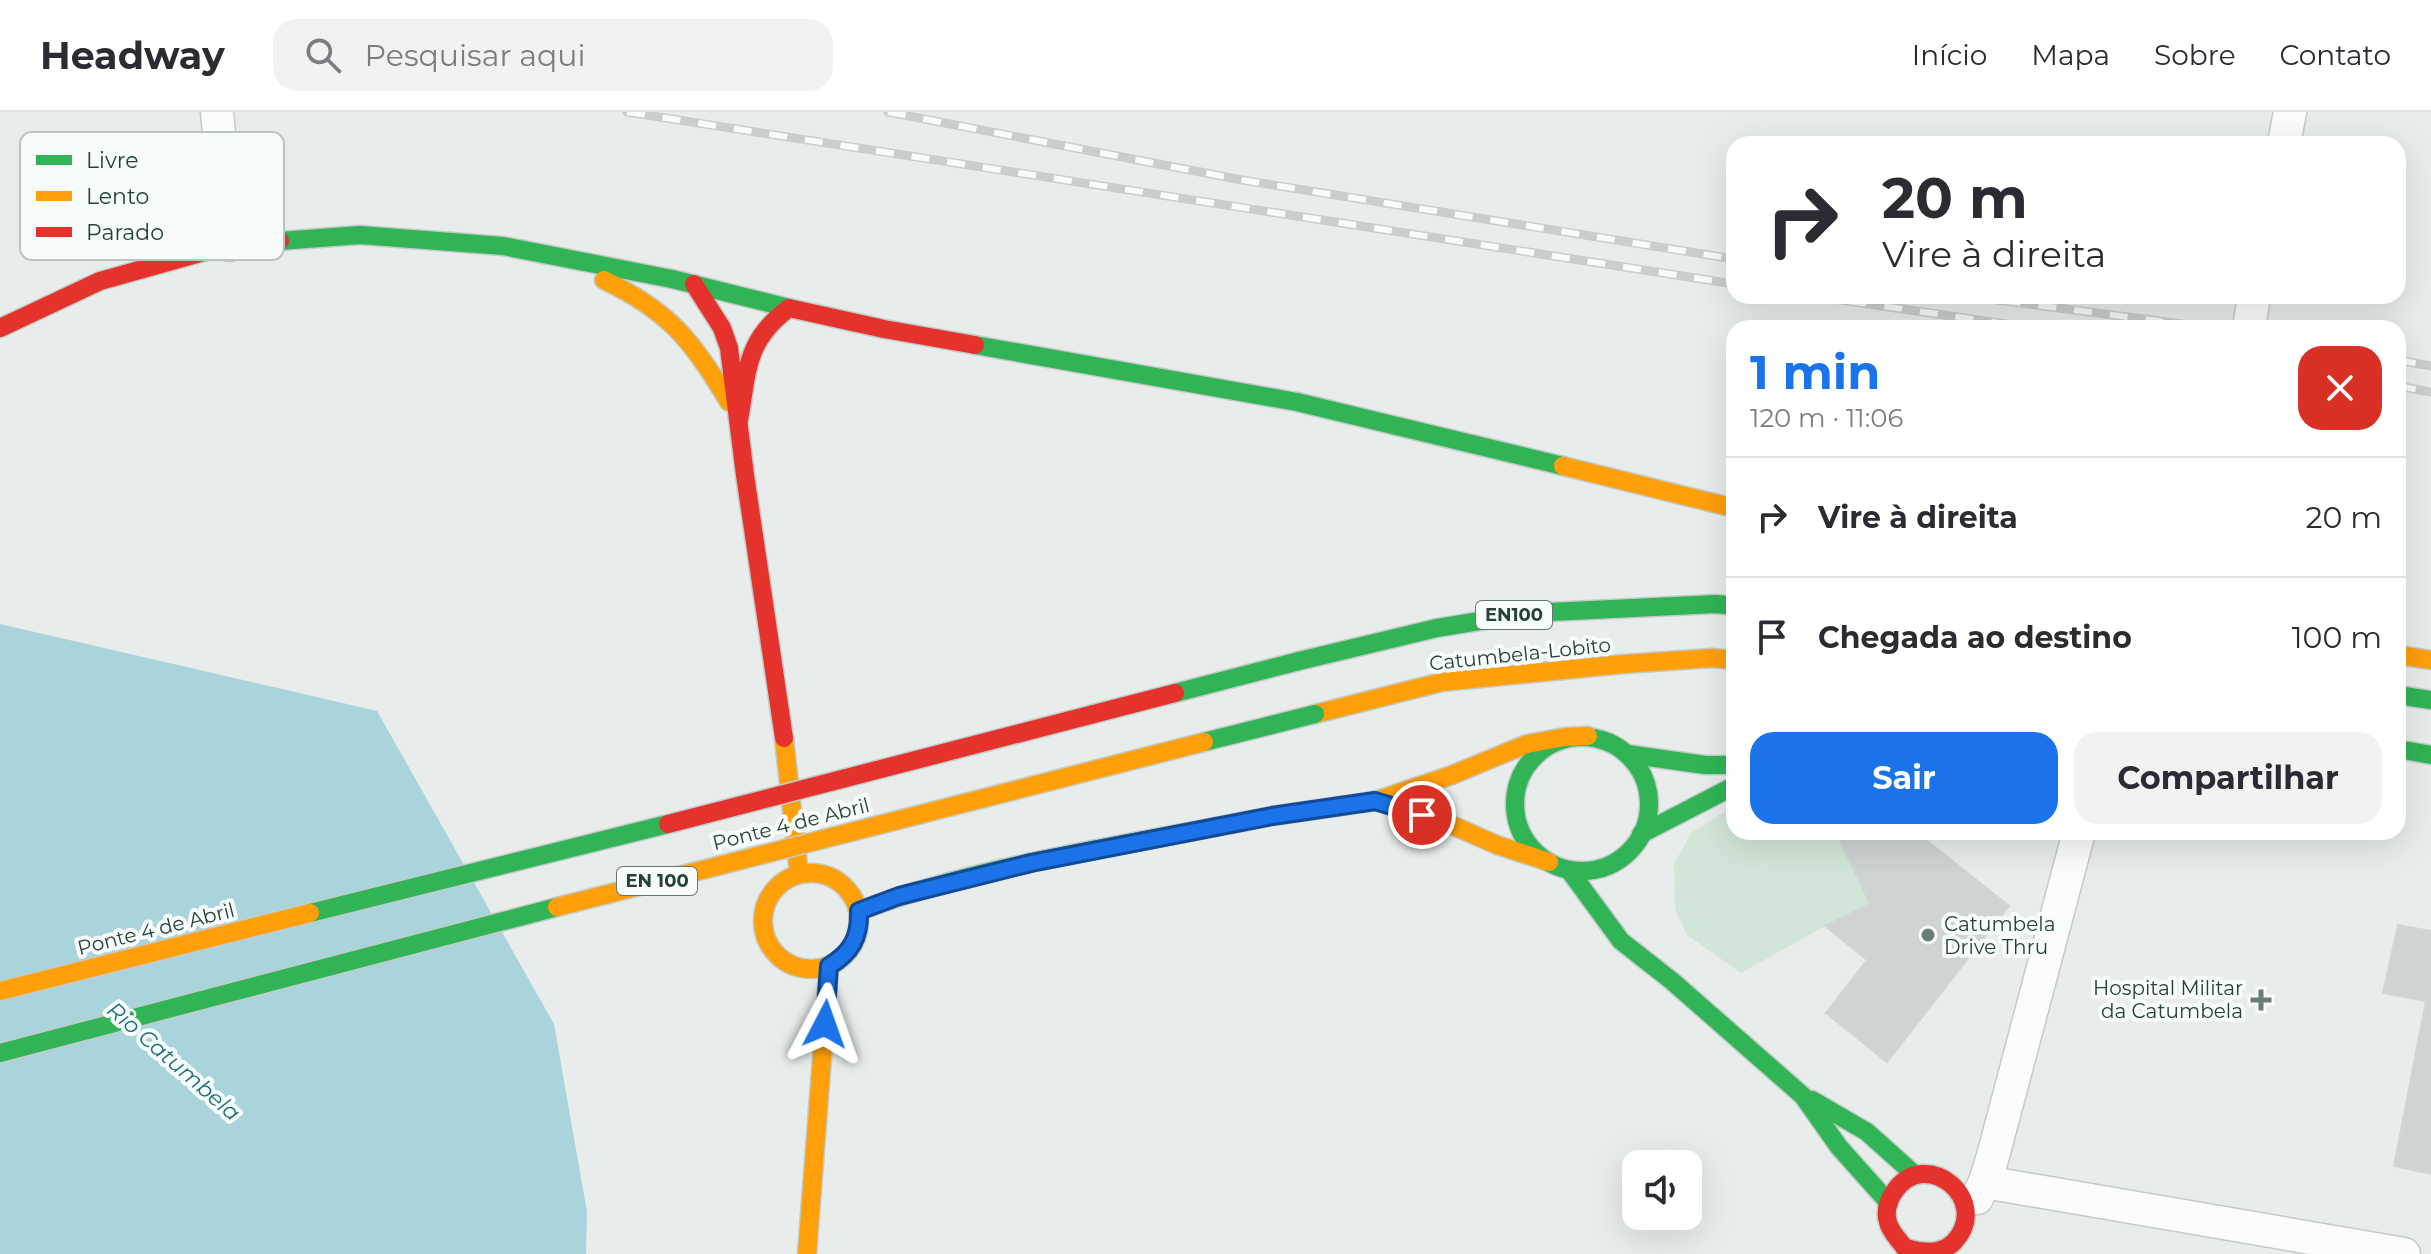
<!DOCTYPE html>
<html lang="pt">
<meta charset="utf-8">
<style>
:root{--surface:#fff;--page:#f2f2f3;--text:#2b2b33;--muted:#7c7c81;--line:#e1e1e2;--accent:#1a73e8}
body{margin:0;font-family:Montserrat,sans-serif;background:var(--page);color:var(--text);height:100vh;display:flex;flex-direction:column;font-size:30px;white-space:nowrap}
*{box-sizing:border-box;margin:0}
p{font-size:26px;color:var(--muted)}
.icon{flex:none;width:44px;height:44px;fill:none;stroke:currentColor;stroke-width:2;stroke-linecap:round;stroke-linejoin:round}
.map{position:relative;flex:1;overflow:hidden}
.side{position:absolute;left:1726px;top:208px;width:680px;height:520px;display:flex;flex-direction:column;background:var(--surface);border-radius:24px;box-shadow:0 8px 32px #0002}
.side>*{flex:none}
.hud{position:absolute;left:1726px;top:24px;width:680px;height:168px;border-radius:24px;box-shadow:0 8px 32px #0002;background:#fff;color:var(--text);overflow:hidden}
.tools{position:absolute;left:1622px;top:1038px;display:grid;gap:16px}
.tools a{display:grid;place-items:center;width:80px;height:80px;border-radius:16px;background:var(--surface);box-shadow:0 8px 32px #0002;font-size:40px}
.pin{position:absolute;display:grid;place-items:center;width:68px;height:68px;color:#fff;margin:-34px;border:4px solid #fff;border-radius:50%;box-shadow:0 2px 8px #0007}
.me{position:absolute;width:88px;margin:-44px;rotate:4deg;stroke-linejoin:round;filter:drop-shadow(0 0 6px #0008)}
.turn{display:flex;align-items:center;gap:28px;height:168px;padding:0 24px;font-size:36px}
.turn .icon{width:104px;height:104px;stroke-width:2.5}
.turn b{display:block;font-size:56px;line-height:68px}
.round{display:grid;place-items:center;flex:none;width:84px;height:84px;border-radius:24px;background:var(--page)}
.head{display:flex;align-items:center;justify-content:space-between;height:136px;padding:0 24px}
h1{font-size:48px;font-weight:700;line-height:60px;color:var(--accent)}
.cta{display:flex;gap:16px;margin-top:auto;padding:16px 24px}
.cta a{flex:1;height:92px;border-radius:24px;background:var(--accent);color:#fff;font-size:32px;font-weight:700;line-height:92px;text-align:center}
.cta a+a{background:var(--page);color:var(--text)}
ul{padding:0;list-style:none}
li{display:flex;align-items:center;gap:24px;height:120px;padding:0 24px;border-top:2px solid var(--line)}
li div{flex:1}
li b{display:block;font-size:30px}
li em{font-style:normal}
header{display:flex;align-items:center;gap:48px;box-sizing:border-box;height:112px;padding:0 40px;background:var(--surface);border-bottom:2px solid var(--line)}
header strong{font-size:38px}
nav{display:flex;gap:44px;margin-inline-start:auto;font-size:28px}
.search{width:560px;height:72px;background:var(--page);display:flex;align-items:center;gap:20px;box-sizing:border-box;padding:0 28px;border-radius:24px;color:var(--muted);font-size:30px}
.map>svg:first-child{display:block}
</style>
<header>
<strong>Headway</strong>
<div class="search"><svg class="icon" aria-label="search" viewBox="0 0 24 24"><circle cx="10" cy="10" r="6"/><path d="M15 15l6 6"/></svg>Pesquisar aqui</div>
<nav><a>Início</a><a>Mapa</a><a>Sobre</a><a>Contato</a></nav>
</header>
<div class="map">
<svg width="2431" height="1142" viewBox="0 0 2431 1142">
<rect width="100%" height="100%" fill="#e8edeb"/>
<polygon fill="#d1e6d8" points="1726,699 1734,700 1734,720 1836,720 1870,792 1825,814 1741,861 1687,823 1675,797 1674,752 1691,721"/>
<polygon fill="#a9d4db" points="0,512 377,599 554,912 587,1100 586,1142 0,1142"/>
<g fill="#cfd4d2" stroke="#d1d6d4" stroke-width="2">
<polygon points="1836,720 1916,720 2009,794 1887,950 1826,901 1867,848 1825,814 1870,792"/>
<polygon points="2398,813 2431,819 2431,1062 2394,1054 2426,889 2383,881"/>
</g>
<g fill="none" stroke-linecap="round" stroke-linejoin="round">
<defs>
<g id="street">
<polyline points="217,0 229,133"/>
<polyline points="2284,32 2290,0"/>
<polyline points="2249,216 2254,184"/>
<polyline points="1985,1070 2404,1142"/>
<polyline points="1977,1086 1985,1070 1993,1044 2079,720"/>
</g>
<g id="fast">
<polyline points="280,129 360,123 503,134 672,167 789,196"/>
<polyline points="975,233 1297,290 1563,354"/>
<polyline points="1299,549 1437,516 1529,501 1716,492 1734,494"/>
<polyline points="2398,583 2431,588"/>
<circle cx="1582" cy="692" r="67"/>
<polyline points="2398,637 2431,643"/>
<polyline points="1627,642 1705,653 1734,653"/>
<polyline points="1641,722 1734,674"/>
<polyline points="1569,758 1621,829 1672,869 1803,984 1839,1035 1889,1091"/>
<path d="M859,799c114,-43 237,-61 356,-84"/>
<polyline points="1812,988 1867,1020 1915,1063"/>
</g>
<g id="slow">
<path d="M604,168c65,31 89,61 125,122"/>
<polyline points="1563,354 1734,396"/>
<polyline points="2398,543 2431,548"/>
<polyline points="1315,602 1442,570 1624,552 1712,546 1734,548"/>
<polyline points="784,626 799,762"/>
<polyline points="1375,689 1445,710 1497,733 1549,750"/>
<polyline points="1215,715 1272,704 1375,689 1452,663 1527,632 1565,625 1588,624"/>
<circle cx="811" cy="809" r="48"/>
<polyline points="807,1142 829,854"/>
</g>
<g id="jam">
<polyline points="694,172 722,216 729,236 745,363 784,626"/>
<polyline points="0,216 100,169 229,133 280,129"/>
<path d="M739,308c9,-50 6,-79 50,-112l95,21 91,16"/>
<path d="M1907,1136c16,5 35,6 47,-6 39,-42 -29,-97 -60,-50 -6,9 -9,20 -6,30 3,13 15,20 20,32"/>
</g>
</defs>
<use href="#street" stroke="#c5cac8" stroke-width="35"/>
<use href="#fast" stroke="#c3cbc8" stroke-width="21"/>
<use href="#slow" stroke="#c3cbc8" stroke-width="21"/>
<use href="#jam" stroke="#c3cbc8" stroke-width="21"/>
<use href="#street" stroke="#fcfcfc" stroke-width="32"/>
<use href="#fast" stroke="#30b455" stroke-width="18"/>
<use href="#slow" stroke="#ff9f0a" stroke-width="18"/>
<use href="#jam" stroke="#e5322d" stroke-width="18"/>
<defs>
<g id="rail">
<polyline points="627,0 1734,172"/>
<polyline points="888,0 1242,68 1734,147"/>
<polyline points="1813,184 2034,216"/>
<polyline points="1967,184 2212,216"/>
<polyline points="2398,248 2431,254"/>
<polyline points="2398,274 2431,280"/>
</g>
</defs>
<use href="#rail" stroke="#c9cdcc" stroke-width="9"/>
<use href="#rail" stroke="#f7fbf9" stroke-width="6" stroke-dasharray="18" stroke-linecap="butt"/>
<defs>
<g id="fast-bridge">
<polyline points="1175,581 1299,549"/>
<polyline points="1204,630 1315,602"/>
<polyline points="310,801 668,712"/>
<polyline points="0,941 557,795"/>
</g>
<g id="slow-bridge">
<polyline points="557,795 1204,630"/>
<polyline points="0,879 310,801"/>
</g>
<polyline id="jam-bridge" points="668,712 1175,581"/>
</defs>
<use href="#fast-bridge" stroke="#c3ccc9" stroke-width="21" stroke-linecap="butt"/>
<use href="#slow-bridge" stroke="#c3ccc9" stroke-width="21" stroke-linecap="butt"/>
<use href="#jam-bridge" stroke="#c3ccc9" stroke-width="21" stroke-linecap="butt"/>
<use href="#fast-bridge" stroke="#30b455" stroke-width="18"/>
<use href="#slow-bridge" stroke="#ff9f0a" stroke-width="18"/>
<use href="#jam-bridge" stroke="#e5322d" stroke-width="18"/>
</g>
<g fill="none" stroke-linecap="round" stroke-linejoin="round">
<defs>
<path id="route" d="M825,912l4,-58c22,-13 31,-29 30,-55l40,-15 132,-33 241,-47 103,-15 47,14"/>
</defs>
<use href="#route" stroke="#114b97" stroke-width="20"/>
<use href="#route" stroke="#1a73e8" stroke-width="14"/>
</g>
<g fill="#697e78" stroke="#f7fbf9" stroke-width="3">
<circle cx="1928" cy="823" r="8"/>
<path d="M2257 876h8v8h8v8h-8v8h-8v-8h-8v-8h8z"/>
</g>
<g text-anchor="middle" stroke-width="8" stroke-linejoin="round" paint-order="stroke">
<g fill="#f7fbf9" stroke="#637a73" stroke-width="2">
<rect x="1476" y="489" width="76" height="28" rx="6"/>
<rect x="617" y="755" width="80" height="28" rx="6"/>
</g>
<g font-size="18" font-weight="bold" fill="#24423a">
<text x="1514" y="509">EN100</text>
<text x="657" y="775">EN 100</text>
</g>
<g font-size="20" fill="#24423a" stroke="#f7fbf9">
<text transform="translate(1520 542) rotate(-6)" y="7">Catumbela-Lobito</text>
<text transform="translate(791 712) rotate(-14)" y="7">Ponte 4 de Abril</text>
<text transform="translate(156 817) rotate(-14)" y="7">Ponte 4 de Abril</text>
</g>
<g font-size="20" fill="#24423a" stroke="#f7fbf9" text-anchor="start">
<text x="1944" y="819">Catumbela<tspan x="1944" dy="23">Drive Thru</tspan></text>
<text x="2243" y="883" text-anchor="end">Hospital Militar<tspan x="2243" dy="23">da Catumbela</tspan></text>
</g>
<g font-size="22" font-style="italic" fill="#1c6f80" stroke="#f7fbf9">
<text transform="translate(174 949) rotate(41)" y="8">Rio Catumbela</text>
</g>
</g>
<rect x="20" y="20" width="264" height="128" rx="12" fill="#f7fbf9" stroke="#b8c4c0" stroke-width="2"/>
<rect x="36" y="43" width="36" height="10" fill="#30b455"/>
<rect x="36" y="79" width="36" height="10" fill="#ff9f0a"/>
<rect x="36" y="115" width="36" height="10" fill="#e5322d"/>
<g font-size="22" fill="#24423a">
<text x="86" y="56">Livre</text>
<text x="86" y="92">Lento</text>
<text x="86" y="128">Parado</text>
</g>
</svg>
<div class="tools">
<a><svg class="icon" aria-label="sound" viewBox="0 0 24 24"><path d="M4 9h4l5-4v14l-5-4H4zM17 9q2 3 0 6"/></svg></a>
</div>
<div class="pin" style="left:1422px;top:703px;background:#d93025"><svg class="icon" aria-label="arrive" viewBox="0 0 24 24"><path d="M6 21V4h12l-3 4 3 4H6"/></svg></div>
<svg class="me" style="left:825px;top:912px" viewBox="-20 -20 40 40"><path d="M0-17L14 15 0 8-14 15z" fill="#1a73e8" stroke="#fff" stroke-width="4"/></svg>
<div class="hud">
<div class="turn"><svg class="icon" aria-label="right" viewBox="0 0 24 24"><path d="M7 20v-9h11M14 6l5 5-5 5"/></svg><div><b>20 m</b>Vire à direita</div></div>
</div>
<section class="side">
<div class="head"><div><h1>1 min</h1><p>120 m · 11:06</p></div><a class="round" style="background:#d93025;color:#fff"><svg class="icon" aria-label="close" viewBox="0 0 24 24"><path d="M6 6l12 12M18 6L6 18"/></svg></a></div>
<ul>
<li><svg class="icon" aria-label="right" viewBox="0 0 24 24"><path d="M7 20v-9h11M14 6l5 5-5 5"/></svg><div><b>Vire à direita</b></div><em>20 m</em></li>
<li><svg class="icon" aria-label="arrive" viewBox="0 0 24 24"><path d="M6 21V4h12l-3 4 3 4H6"/></svg><div><b>Chegada ao destino</b></div><em>100 m</em></li>
</ul>
<div class="cta"><a>Sair</a><a>Compartilhar</a></div>
</section>
</div>
